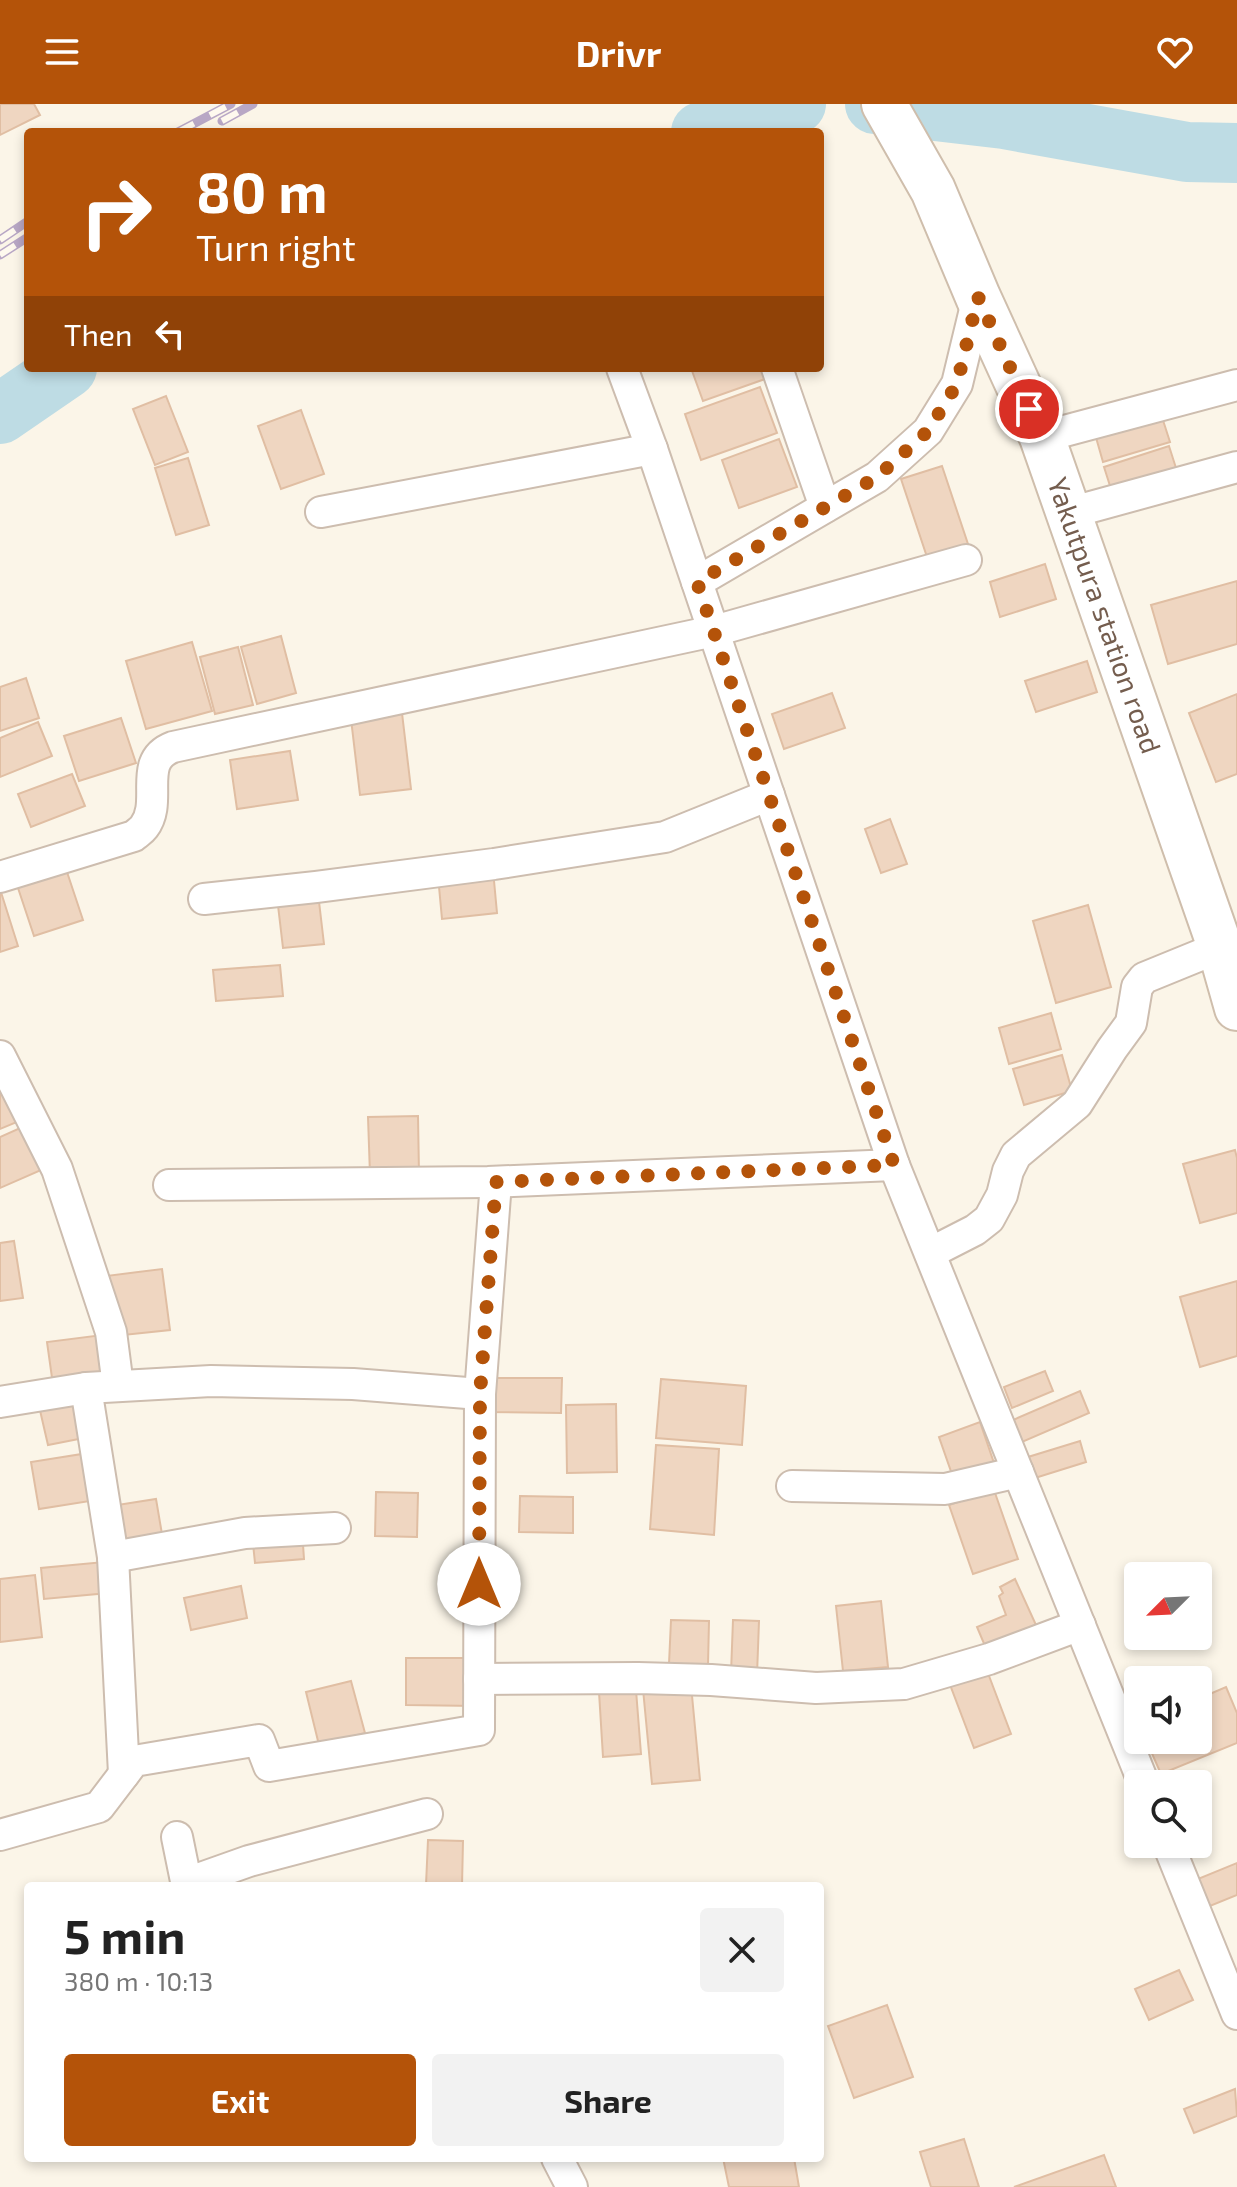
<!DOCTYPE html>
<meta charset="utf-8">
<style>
:root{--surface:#fff;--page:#f2f2f2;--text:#222;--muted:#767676;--accent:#b45309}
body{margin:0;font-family:"Exo 2",sans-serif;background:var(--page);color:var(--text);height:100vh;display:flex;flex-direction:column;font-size:30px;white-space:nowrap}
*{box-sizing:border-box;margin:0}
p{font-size:26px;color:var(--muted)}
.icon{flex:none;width:44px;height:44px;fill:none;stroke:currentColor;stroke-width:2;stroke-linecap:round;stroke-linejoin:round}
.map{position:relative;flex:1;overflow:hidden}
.sheet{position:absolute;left:24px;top:1778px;width:800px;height:280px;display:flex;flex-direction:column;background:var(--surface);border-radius:8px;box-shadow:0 4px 12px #0003}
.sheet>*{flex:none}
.hud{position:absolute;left:24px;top:24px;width:800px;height:244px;border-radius:8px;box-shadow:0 4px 12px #0003;background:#b45309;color:#fff;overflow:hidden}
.needle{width:52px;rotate:246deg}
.tools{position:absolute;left:1124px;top:1458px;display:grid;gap:16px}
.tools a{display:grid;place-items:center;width:88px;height:88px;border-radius:8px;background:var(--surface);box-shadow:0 4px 12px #0003;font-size:40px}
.pin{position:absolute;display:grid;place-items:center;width:68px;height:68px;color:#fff;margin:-34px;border:4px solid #fff;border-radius:50%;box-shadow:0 2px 8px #0007}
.me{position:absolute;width:88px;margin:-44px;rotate:0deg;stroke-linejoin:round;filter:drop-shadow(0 0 6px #0008)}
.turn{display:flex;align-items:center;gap:28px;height:168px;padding:0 40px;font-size:36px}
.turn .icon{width:104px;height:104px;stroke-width:2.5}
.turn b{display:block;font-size:56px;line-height:68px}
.then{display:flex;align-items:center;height:76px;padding:0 40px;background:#0003;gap:16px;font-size:30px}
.round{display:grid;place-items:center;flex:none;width:84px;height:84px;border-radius:8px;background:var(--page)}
.headline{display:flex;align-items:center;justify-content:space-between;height:136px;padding:0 40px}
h1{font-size:48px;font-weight:700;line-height:60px}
.button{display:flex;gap:16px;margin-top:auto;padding:16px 40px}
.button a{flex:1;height:92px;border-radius:8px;background:var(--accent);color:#fff;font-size:32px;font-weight:700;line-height:92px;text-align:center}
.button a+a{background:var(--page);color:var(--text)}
header{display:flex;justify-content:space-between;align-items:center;height:104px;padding:0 40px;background:var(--accent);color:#fff;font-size:36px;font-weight:700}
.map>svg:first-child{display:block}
</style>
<header><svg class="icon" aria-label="menu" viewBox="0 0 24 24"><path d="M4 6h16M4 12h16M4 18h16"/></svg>Drivr<svg class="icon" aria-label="heart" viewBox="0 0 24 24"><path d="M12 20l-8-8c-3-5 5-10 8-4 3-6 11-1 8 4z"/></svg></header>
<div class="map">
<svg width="1237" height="2083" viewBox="0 0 1237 2083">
<rect width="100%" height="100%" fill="#fbf5e8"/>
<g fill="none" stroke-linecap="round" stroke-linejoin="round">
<g stroke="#bedce4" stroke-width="60">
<polyline points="875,0 1004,15 1187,48 1237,49"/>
<polyline points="701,28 796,0"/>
<polyline points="0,310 67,264"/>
</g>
</g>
<g fill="#efd6c1" stroke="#e0bea3" stroke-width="2">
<polygon points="0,0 34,0 40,11 0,31"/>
<polygon points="691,264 764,264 768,274 703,297"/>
<polygon points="760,283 777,329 701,356 685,310"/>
<polygon points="166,292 188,348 155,361 133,305"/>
<polygon points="301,306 324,370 281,385 258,322"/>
<polygon points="1161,310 1170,338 1103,358 1095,330"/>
<polygon points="779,335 797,383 739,404 722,356"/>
<polygon points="1169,342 1176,364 1111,385 1104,363"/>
<polygon points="188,354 209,421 176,431 155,364"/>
<polygon points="942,362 971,449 930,462 901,375"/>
<polygon points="1045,460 1056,495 1000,513 990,478"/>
<polygon points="1237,477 1237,540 1168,560 1151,501"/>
<polygon points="281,532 296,589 257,600 241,543"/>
<polygon points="192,538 212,607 146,625 126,557"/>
<polygon points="238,543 253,601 215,610 200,553"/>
<polygon points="1087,557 1097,588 1036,608 1025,577"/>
<polygon points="26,574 39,614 0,627 0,583"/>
<polygon points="832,589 845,624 784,645 772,610"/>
<polygon points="1237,590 1237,670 1216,678 1189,609"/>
<polygon points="402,609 411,685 360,691 351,615"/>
<polygon points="121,614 136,659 79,677 64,632"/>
<polygon points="38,618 52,652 0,673 0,634"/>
<polygon points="290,647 298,696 237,705 230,656"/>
<polygon points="72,670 85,702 31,723 18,690"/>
<polygon points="890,715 907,760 881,769 865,725"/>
<polygon points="64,759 83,816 34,832 15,775"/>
<polygon points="493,766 497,809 442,815 438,772"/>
<polygon points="0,785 18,842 0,848"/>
<polygon points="318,789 324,840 283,844 277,793"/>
<polygon points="1088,801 1111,883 1056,899 1033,817"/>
<polygon points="280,861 283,892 216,897 213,866"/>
<polygon points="1051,909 1061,945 1009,960 999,924"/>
<polygon points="1062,951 1072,987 1024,1001 1013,965"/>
<polygon points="0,972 24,1015 0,1025"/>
<polygon points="418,1012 419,1070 370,1071 368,1013"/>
<polygon points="29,1020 48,1063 0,1084 0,1033"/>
<polygon points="1235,1046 1237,1054 1237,1109 1200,1119 1183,1060"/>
<polygon points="14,1137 23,1194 0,1197 0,1139"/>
<polygon points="162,1165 170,1226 114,1232 106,1172"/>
<polygon points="1237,1177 1237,1252 1200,1263 1180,1193"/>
<polygon points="110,1230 115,1273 53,1281 47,1238"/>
<polygon points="1045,1267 1053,1287 1012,1304 1004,1283"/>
<polygon points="484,1274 562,1274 561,1309 484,1308"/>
<polygon points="661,1275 746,1282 742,1341 656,1334"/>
<polygon points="1080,1287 1089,1309 1022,1338 1013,1316"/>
<polygon points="80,1293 89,1333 48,1341 39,1302"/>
<polygon points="616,1300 617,1368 567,1369 566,1301"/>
<polygon points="980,1318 995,1362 954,1376 939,1333"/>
<polygon points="1080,1337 1086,1358 1035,1374 1028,1353"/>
<polygon points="656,1341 719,1345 714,1431 650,1425"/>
<polygon points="82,1350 90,1397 39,1405 31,1358"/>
<polygon points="994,1386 1018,1455 973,1470 949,1401"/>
<polygon points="376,1388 418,1389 417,1433 375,1432"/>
<polygon points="520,1392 573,1393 573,1429 519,1428"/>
<polygon points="156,1395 163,1436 119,1443 111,1402"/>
<polygon points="302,1426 304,1455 255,1459 252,1430"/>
<polygon points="104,1458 108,1489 44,1495 41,1464"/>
<polygon points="35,1471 42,1533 0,1538 0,1475"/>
<polygon points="1015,1475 1036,1521 985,1542 977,1523 1006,1511 999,1492 1003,1489 1000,1483"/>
<polygon points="241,1482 247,1514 191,1526 184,1494"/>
<polygon points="881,1497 888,1563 843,1567 836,1502"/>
<polygon points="671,1516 709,1517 708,1561 669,1560"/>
<polygon points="733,1516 759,1517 757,1571 731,1569"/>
<polygon points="406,1554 476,1554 476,1602 406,1601"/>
<polygon points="986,1564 1011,1630 974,1644 949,1578"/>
<polygon points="351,1577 365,1629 319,1641 306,1588"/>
<polygon points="691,1581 700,1676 652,1680 643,1585"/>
<polygon points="1226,1583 1237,1609 1237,1639 1161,1670 1146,1636 1198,1636 1198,1595"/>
<polygon points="636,1586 641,1650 603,1653 599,1588"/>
<polygon points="428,1736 463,1737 462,1782 426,1781"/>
<polygon points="1237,1759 1237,1791 1205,1804 1193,1777"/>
<polygon points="1179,1866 1193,1896 1149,1916 1135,1885"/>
<polygon points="887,1901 913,1973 854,1994 828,1922"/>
<polygon points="1235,1985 1237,2012 1194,2029 1184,2005"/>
<polygon points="964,2035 979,2083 931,2083 920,2048"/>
<polygon points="1104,2051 1116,2083 1014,2083"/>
<polygon points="723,2054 794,2054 799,2083 729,2083"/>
</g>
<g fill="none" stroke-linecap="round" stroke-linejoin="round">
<defs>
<g id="street">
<polyline points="622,264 652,345 894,1061 1144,1680"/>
<polyline points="777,264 825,403"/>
<polyline points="1042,333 1237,281"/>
<polyline points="321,408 652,345"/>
<polyline points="1069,409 1237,363"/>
<polyline points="697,478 877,373 928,327 957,280 978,193"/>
<path d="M0,773l134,-41c3,-3 7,-5 10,-9 20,-26 -8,-66 29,-80l541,-116 252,-71"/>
<polyline points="204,795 316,783 494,760 665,733 769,691"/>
<polyline points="0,952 57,1065 111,1228 118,1282"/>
<polyline points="169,1081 488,1078 894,1061"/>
<polyline points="930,1149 975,1126 989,1115 1002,1091 1008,1067 1016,1051 1077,1000 1112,945 1131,919 1137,883 1144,874 1220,843"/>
<polyline points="86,1284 211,1277 353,1280 480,1290"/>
<polyline points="0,1298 86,1284 113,1453 124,1670"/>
<polyline points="792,1382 945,1385 1018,1368"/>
<polyline points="113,1453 245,1429 335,1424"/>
<polyline points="479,1575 638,1574 711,1576 816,1584 904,1580 989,1555 1080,1521"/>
<polyline points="0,1731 99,1703 134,1657 259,1636 269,1662 479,1626 480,1290 496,1078"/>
<polyline points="177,1733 187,1782"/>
<polyline points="1168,1740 1237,1910"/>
<polyline points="187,1779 249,1757 427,1710"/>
<polyline points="557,2054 572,2083"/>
</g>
<g id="secondary">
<path id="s1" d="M884,0l49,86 45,107 64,140 176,504 19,67"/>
</g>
</defs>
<use href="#street" stroke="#cdbdaf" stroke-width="34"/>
<use href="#secondary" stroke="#cfbeac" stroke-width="48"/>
<use href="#street" stroke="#fff" stroke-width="30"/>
<use href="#secondary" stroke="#fff" stroke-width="44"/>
<defs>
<g id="rail">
<polyline points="222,17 253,0"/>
<polyline points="178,28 231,0"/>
<polyline points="0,136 28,117"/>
<polyline points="0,151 28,133"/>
</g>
</defs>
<use href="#rail" stroke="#b8a7c5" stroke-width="9"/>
<use href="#rail" stroke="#fef9ee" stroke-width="6" stroke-dasharray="18" stroke-linecap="butt"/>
</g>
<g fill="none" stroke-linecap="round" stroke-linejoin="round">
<polyline stroke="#b45309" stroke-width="14" stroke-dasharray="0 25.2" points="479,1480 480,1290 496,1078 894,1061 697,478 877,373 928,327 957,280 978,193 1029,305"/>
</g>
<g text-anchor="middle" stroke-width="6" stroke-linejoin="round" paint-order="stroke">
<g font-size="28" fill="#745d4e" stroke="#fef9ee">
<text dy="10" stroke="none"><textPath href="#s1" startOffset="558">Yakutpura station road</textPath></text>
</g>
</g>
</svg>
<div class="tools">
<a><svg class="needle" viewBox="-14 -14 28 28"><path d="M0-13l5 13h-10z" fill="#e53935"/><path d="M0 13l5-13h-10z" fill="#767676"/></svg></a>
<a><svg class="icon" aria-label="sound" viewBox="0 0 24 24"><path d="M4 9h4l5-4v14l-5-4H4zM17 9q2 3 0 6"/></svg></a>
<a><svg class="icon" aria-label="search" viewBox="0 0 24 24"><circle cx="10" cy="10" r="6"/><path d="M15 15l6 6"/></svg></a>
</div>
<div class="pin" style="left:1029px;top:305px;background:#d93025"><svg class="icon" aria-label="arrive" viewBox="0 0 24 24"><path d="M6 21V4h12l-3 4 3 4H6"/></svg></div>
<svg class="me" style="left:479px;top:1480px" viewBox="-20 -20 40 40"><circle r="19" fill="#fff"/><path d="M0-13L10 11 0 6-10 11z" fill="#b45309"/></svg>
<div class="hud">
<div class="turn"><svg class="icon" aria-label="right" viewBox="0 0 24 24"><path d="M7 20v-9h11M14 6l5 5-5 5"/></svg><div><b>80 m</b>Turn right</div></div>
<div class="then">Then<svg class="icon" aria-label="left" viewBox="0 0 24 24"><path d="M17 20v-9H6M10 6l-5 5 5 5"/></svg></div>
</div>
<section class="sheet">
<div class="headline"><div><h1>5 min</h1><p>380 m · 10:13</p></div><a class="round"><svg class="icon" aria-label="close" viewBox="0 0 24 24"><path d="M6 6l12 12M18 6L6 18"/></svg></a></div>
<div class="button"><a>Exit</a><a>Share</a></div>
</section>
</div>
